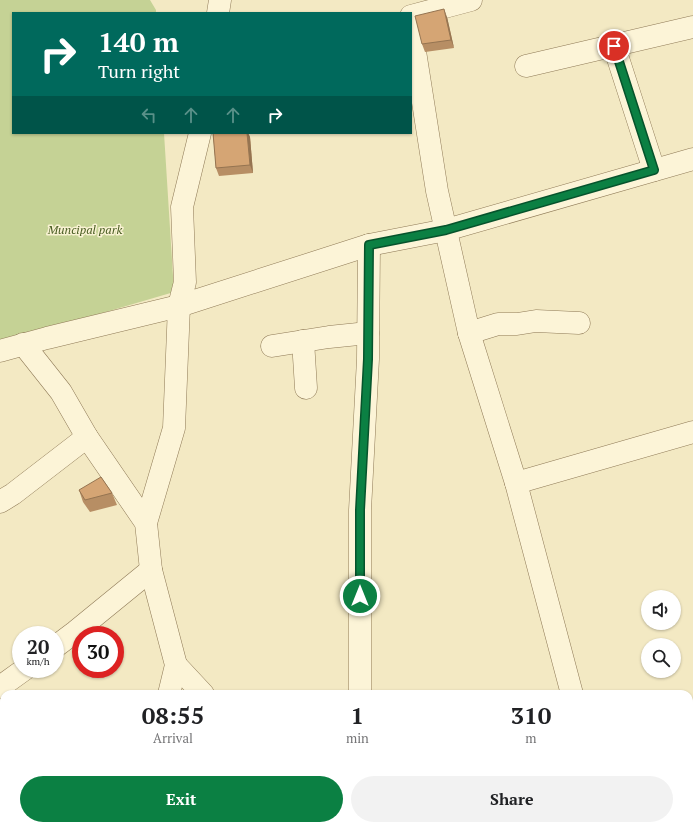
<!DOCTYPE html>
<style>
:root{--surface:#fff;--page:#f2f2f2;--text:#202124;--muted:#757577;--accent:#0b8043}
body{margin:0;font-family:"PT Serif",serif;background:var(--page);color:var(--text);height:100vh;display:flex;flex-direction:column;font-size:15px;white-space:nowrap}
*{box-sizing:border-box;margin:0}
p{font-size:13px;color:var(--muted)}
.icon{flex:none;width:22px;height:22px;fill:none;stroke:currentColor;stroke-width:2;stroke-linecap:round;stroke-linejoin:round}
.map{position:relative;flex:1;overflow:hidden}
.details{position:absolute;left:0px;top:690px;width:693px;height:140px;display:flex;flex-direction:column;background:var(--surface);border-radius:12px 12px 0 0;box-shadow:0 1px 3px #0004}
.details>*{flex:none}
.hud{position:absolute;left:12px;top:12px;width:400px;height:122px;border-radius:0px;box-shadow:0 1px 3px #0004;background:#00695c;color:#fff;overflow:hidden}
.buttons{position:absolute;left:641px;top:590px;display:grid;gap:8px}
.buttons a{display:grid;place-items:center;width:40px;height:40px;border-radius:50%;background:var(--surface);box-shadow:0 1px 3px #0004;font-size:20px}
.speed{position:absolute;left:12px;top:626px;display:flex;gap:8px;font-size:20px;font-weight:700;text-align:center}
.speed>*{display:grid;place-content:center;width:52px;height:52px;border-radius:50%;background:var(--surface);box-shadow:0 1px 3px #0004;line-height:1}
.speed small{font-size:10px;font-weight:400}
.speed .limit{border:6px solid #d22;background:#fff;color:#111}
.pin{position:absolute;display:grid;place-items:center;width:34px;height:34px;color:#fff;margin:-17px;border:2px solid #fff;border-radius:50%;box-shadow:0 1px 4px #0007}
.me{position:absolute;width:44px;margin:-22px;rotate:0deg;stroke-linejoin:round;filter:drop-shadow(0 0 3px #0008)}
.turn{display:flex;align-items:center;gap:14px;height:84px;padding:0 20px;font-size:18px}
.turn .icon{width:52px;height:52px;stroke-width:2.5}
.turn b{display:block;font-size:28px;line-height:34px}
.lanes{display:flex;align-items:center;height:38px;padding:0 20px;background:#0003;justify-content:center;gap:20px;direction:ltr}
.lanes .off{opacity:.35}
.eta{display:flex;justify-content:space-evenly;align-items:center;height:68px;text-align:center}
.eta b{font-size:24px;font-weight:700;line-height:28px}
.button{display:flex;gap:8px;margin-top:auto;padding:8px 20px}
.button a{flex:1;height:46px;border-radius:24px;background:var(--accent);color:#fff;font-size:16px;font-weight:700;line-height:46px;text-align:center}
.button a+a{background:var(--page);color:var(--text)}
.map>svg:first-child{display:block}
</style>
<div class="map">
<svg width="693" height="830" viewBox="0 0 693 830">
<rect width="100%" height="100%" fill="#f3e9c3"/>
<polygon fill="#c5d295" points="0,0 150,0 156,10 156,13 13,13 13,133 164,133 174,292 0,343"/>
<g fill="none" stroke-linecap="round" stroke-linejoin="round">
<defs>
<g id="minor">
<polyline points="218,13 220,0"/>
<polyline points="411,16 471,0"/>
<polyline points="411,26 437,191 469,333 516,483 572,694"/>
<polyline points="614,46 654,170"/>
<polyline points="526,66 693,27"/>
<polyline points="200,133 182,207 185,282 179,306 369,245 446,230 693,159"/>
<polyline points="469,333 498,324 517,324 536,321 579,323"/>
<polyline points="303,341 306,388"/>
<polyline points="23,344 61,392 87,437 146,523 151,570 176,665 169,694"/>
<polyline points="272,346 329,337 368,333"/>
<polyline points="0,351 47,338 179,306 174,428 146,523"/>
<polyline points="516,483 693,432"/>
<polyline points="0,502 13,494 87,437"/>
<polyline points="55,647 75,632 151,570"/>
<polyline points="176,665 203,694"/>
<polyline points="0,687 25,669"/>
<polyline points="360,694 360,510 368,359 369,245"/>
<polyline points="689,736 693,735"/>
<polyline points="689,808 693,823"/>
<polyline points="160,826 162,830"/>
<polyline points="269,826 270,830"/>
<polyline points="382,830 395,826"/>
</g>
</defs>
<use href="#minor" stroke="#8f7a57" stroke-width="23"/>
<use href="#minor" stroke="#fcf4d7" stroke-width="22"/>
</g>
<g fill="#b78e64">
<polygon points="447,17 454,48 425,52 422,44"/>
<polygon points="213,133 248,133 250,137 253,173 219,176 216,168"/>
<polygon points="79,490 112,493 117,505 90,512 83,502"/>
</g>
<g fill="#957451">
<polygon points="444,9 447,17 454,48 451,40"/>
<polygon points="247,133 248,133 250,137 253,173 250,165"/>
</g>
<g fill="#d5a574" stroke="#957451">
<polygon points="444,9 451,40 422,44 415,16"/>
<polygon points="213,133 247,133 250,165 216,168"/>
<polygon points="101,477 112,493 85,500 79,490"/>
</g>
<g fill="none" stroke-linecap="round" stroke-linejoin="round">
<defs>
<polyline id="route" points="360,596 360,510 368,359 369,245 446,230 654,170 614,46"/>
</defs>
<use href="#route" stroke="#07532c" stroke-width="10"/>
<use href="#route" stroke="#0b8043" stroke-width="7"/>
</g>
<g text-anchor="middle" stroke-width="3" stroke-linejoin="round" paint-order="stroke">
<g font-size="12" font-style="italic" fill="#485c21" stroke="#f9f2d3">
<text x="85" y="234">Muncipal park</text>
</g>
</g>
</svg>
<div class="buttons">
<a><svg class="icon" aria-label="sound" viewBox="0 0 24 24"><path d="M4 9h4l5-4v14l-5-4H4zM17 9q2 3 0 6"/></svg></a>
<a><svg class="icon" aria-label="search" viewBox="0 0 24 24"><circle cx="10" cy="10" r="6"/><path d="M15 15l6 6"/></svg></a>
</div>
<div class="speed"><div>20<small>km/h</small></div><div class="limit">30</div></div>
<div class="pin" style="left:614px;top:46px;background:#d93025"><svg class="icon" aria-label="arrive" viewBox="0 0 24 24"><path d="M6 21V4h12l-3 4 3 4H6"/></svg></div>
<svg class="me" style="left:360px;top:596px" viewBox="-20 -20 40 40"><circle r="17" fill="#0b8043" stroke="#fff" stroke-width="3"/><path d="M0-11L8 9 0 5-8 9z" fill="#fff"/></svg>
<div class="hud">
<div class="turn"><svg class="icon" aria-label="right" viewBox="0 0 24 24"><path d="M7 20v-9h11M14 6l5 5-5 5"/></svg><div><b>140 m</b>Turn right</div></div>
<div class="lanes"><svg class="icon off" aria-label="left" viewBox="0 0 24 24"><path d="M17 20v-9H6M10 6l-5 5 5 5"/></svg><svg class="icon off" aria-label="ahead" viewBox="0 0 24 24"><path d="M12 20V5M6 11l6-6 6 6"/></svg><svg class="icon off" aria-label="ahead" viewBox="0 0 24 24"><path d="M12 20V5M6 11l6-6 6 6"/></svg><svg class="icon" aria-label="right" viewBox="0 0 24 24"><path d="M7 20v-9h11M14 6l5 5-5 5"/></svg></div>
</div>
<section class="details">
<div class="eta">
<div><b>08:55</b><p>Arrival</p></div>
<div><b>1</b><p>min</p></div>
<div><b>310</b><p>m</p></div>
</div>
<div class="button"><a>Exit</a><a>Share</a></div>
</section>
</div>
